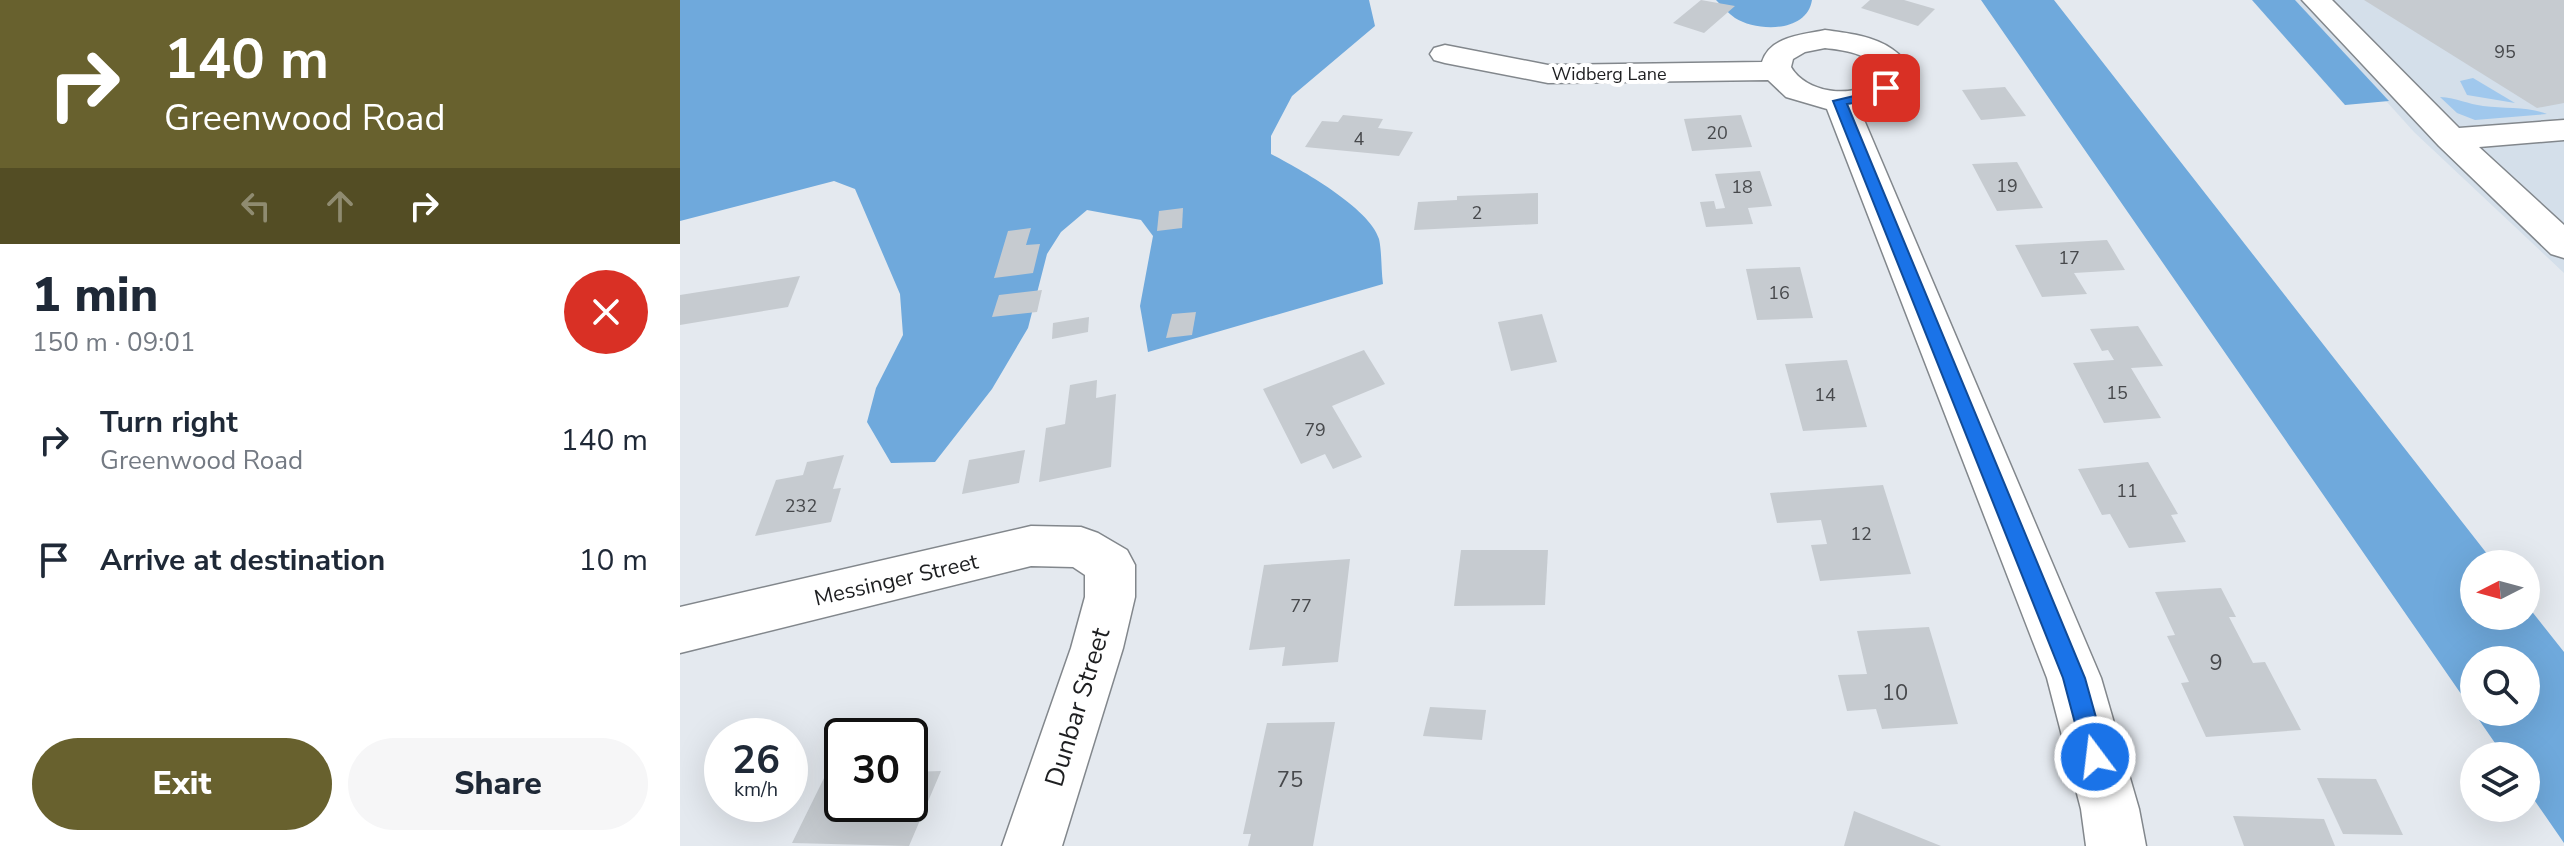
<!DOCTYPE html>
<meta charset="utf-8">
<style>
:root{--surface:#fff;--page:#f6f6f7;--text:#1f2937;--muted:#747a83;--accent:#68612e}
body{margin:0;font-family:"Nunito Sans",sans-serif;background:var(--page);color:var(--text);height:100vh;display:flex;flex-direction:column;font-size:30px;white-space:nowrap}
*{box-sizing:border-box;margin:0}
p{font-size:26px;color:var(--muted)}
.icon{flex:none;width:44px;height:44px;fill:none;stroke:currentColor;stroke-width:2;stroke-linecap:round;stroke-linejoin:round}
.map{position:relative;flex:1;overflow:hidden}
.sheet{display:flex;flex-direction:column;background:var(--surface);width:680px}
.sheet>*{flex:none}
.hud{background:#68612e;color:#fff;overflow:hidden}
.needle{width:52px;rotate:264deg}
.tools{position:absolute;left:1780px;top:550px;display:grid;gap:16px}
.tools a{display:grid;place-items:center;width:80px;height:80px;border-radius:50%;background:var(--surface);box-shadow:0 8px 32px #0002;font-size:40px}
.speed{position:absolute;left:24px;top:718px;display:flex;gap:16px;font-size:40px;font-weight:700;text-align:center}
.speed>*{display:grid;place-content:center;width:104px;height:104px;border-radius:50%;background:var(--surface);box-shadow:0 8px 32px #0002;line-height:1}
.speed small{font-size:20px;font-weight:400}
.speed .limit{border:4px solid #111;border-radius:12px;background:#fff;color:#111}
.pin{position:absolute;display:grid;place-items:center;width:68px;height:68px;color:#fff;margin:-34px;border-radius:16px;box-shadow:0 4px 12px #0006}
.me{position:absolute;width:88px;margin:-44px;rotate:345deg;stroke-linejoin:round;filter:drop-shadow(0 0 6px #0008)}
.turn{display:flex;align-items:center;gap:28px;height:168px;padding:0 32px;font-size:36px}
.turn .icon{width:104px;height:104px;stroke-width:2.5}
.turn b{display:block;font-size:56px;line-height:68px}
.lanes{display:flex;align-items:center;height:76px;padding:0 32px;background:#0003;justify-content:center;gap:40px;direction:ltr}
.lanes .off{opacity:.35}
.round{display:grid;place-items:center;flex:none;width:84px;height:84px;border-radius:42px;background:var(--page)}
.head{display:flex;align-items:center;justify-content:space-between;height:136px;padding:0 32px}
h1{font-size:48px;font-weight:800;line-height:60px}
.primary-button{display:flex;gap:16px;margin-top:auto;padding:16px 32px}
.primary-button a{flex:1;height:92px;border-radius:48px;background:var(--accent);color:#fff;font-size:32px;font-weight:800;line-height:92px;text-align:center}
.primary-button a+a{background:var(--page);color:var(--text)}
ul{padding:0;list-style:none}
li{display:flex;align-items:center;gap:24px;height:120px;padding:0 32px}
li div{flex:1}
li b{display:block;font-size:30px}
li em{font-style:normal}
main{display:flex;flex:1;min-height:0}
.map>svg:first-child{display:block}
</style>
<main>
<section class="sheet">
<div class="hud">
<div class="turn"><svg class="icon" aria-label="right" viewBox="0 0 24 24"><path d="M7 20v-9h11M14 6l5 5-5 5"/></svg><div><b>140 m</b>Greenwood Road</div></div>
<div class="lanes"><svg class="icon off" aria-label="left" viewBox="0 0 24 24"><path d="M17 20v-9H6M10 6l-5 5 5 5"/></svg><svg class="icon off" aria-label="ahead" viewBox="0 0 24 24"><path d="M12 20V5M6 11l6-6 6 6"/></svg><svg class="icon" aria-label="right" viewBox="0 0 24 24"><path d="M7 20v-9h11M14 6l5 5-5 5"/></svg></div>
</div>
<div class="head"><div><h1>1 min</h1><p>150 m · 09:01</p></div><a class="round" style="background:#d93025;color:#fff"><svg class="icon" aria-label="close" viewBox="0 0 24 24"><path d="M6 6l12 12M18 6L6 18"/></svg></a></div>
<ul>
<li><svg class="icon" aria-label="right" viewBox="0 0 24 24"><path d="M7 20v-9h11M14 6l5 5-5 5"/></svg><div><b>Turn right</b><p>Greenwood Road</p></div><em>140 m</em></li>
<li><svg class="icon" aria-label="arrive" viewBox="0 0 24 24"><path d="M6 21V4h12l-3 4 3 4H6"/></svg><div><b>Arrive at destination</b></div><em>10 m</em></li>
</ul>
<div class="primary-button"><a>Exit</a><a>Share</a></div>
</section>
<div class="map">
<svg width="1884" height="846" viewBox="0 0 1884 846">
<rect width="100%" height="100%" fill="#e4e9ef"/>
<polygon fill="#d4dfea" points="1615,0 1884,0 1884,273 1734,132"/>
<g fill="#a0c8ed">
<polygon points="1793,78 1835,103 1787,95 1780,81"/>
<path d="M1760,97c17,1 28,7 43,9 22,3 44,0 64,8l-72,6 -18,-7z"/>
</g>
<g fill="#6fa9dc" fill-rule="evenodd">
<path d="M0,0h689l6,26 -83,70 -21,40v18c29,15 99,54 108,85 3,14 2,31 4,45l-235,68 -8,-46 13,-70 -12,-16 -54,-10 -26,22 -14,22 -19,74 -36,61 -57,73 -44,1 -24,-41 9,-34 27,-53 -3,-41 -45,-105 -21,-8 -154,40z"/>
<path d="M1036,0h96c-5,33 -55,32 -77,18 -7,-5 -13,-12 -19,-18z"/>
<path d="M1301,0h73l441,564h-21v52h52v-12l38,48v191l-38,-55v-32h-22zM1794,660h52v52h-52z"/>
<polygon points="1572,0 1615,0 1709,101 1665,105"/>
</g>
<g fill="#c6cbd0">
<polygon points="1021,0 1055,6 1024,33 993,23"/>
<polygon points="1190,0 1224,0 1255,9 1238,26 1181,8"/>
<polygon points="1684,0 1884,0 1884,103 1857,108"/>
<polygon points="1325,87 1346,116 1301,120 1282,90"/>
<polygon points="663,115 703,119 698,128 733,132 719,156 625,147 642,121 658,122"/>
<polygon points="1061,115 1072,147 1012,151 1004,119"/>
<polygon points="1337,162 1363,208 1317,211 1292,164"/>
<polygon points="1080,171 1092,206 1068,208 1073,224 1026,227 1020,202 1034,201 1036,209 1045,208 1035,174"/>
<polygon points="858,193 858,224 734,230 738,202 777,200 777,196"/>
<polygon points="503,208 502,228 477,231 479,211"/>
<polygon points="351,228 346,245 360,244 353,273 314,278 328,231"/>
<polygon points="1427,240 1445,270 1394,273 1407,294 1362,297 1335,245"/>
<polygon points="1120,267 1133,318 1077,320 1066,269"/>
<polygon points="120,276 108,307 0,325 0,295"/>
<polygon points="362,290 357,312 312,317 319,295"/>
<polygon points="516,312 512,335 486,338 492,314"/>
<polygon points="862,314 877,362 831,371 818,322"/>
<polygon points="409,317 408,332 372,339 373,323"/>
<polygon points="1458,326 1483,366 1451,368 1481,418 1424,423 1393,363 1434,360 1428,350 1422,351 1410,329"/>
<polygon points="684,350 705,384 652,406 682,457 653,469 645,454 621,464 583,389"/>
<polygon points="1167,360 1187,427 1123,431 1105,364"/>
<polygon points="417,380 416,398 436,394 431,467 359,482 366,428 385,424 390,385"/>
<polygon points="345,450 339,483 282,494 289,460"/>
<polygon points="164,455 153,489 161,488 151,522 75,536 96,480 123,475 127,462"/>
<polygon points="1468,462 1498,514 1491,515 1506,542 1449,548 1430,514 1422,515 1398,469"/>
<polygon points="1203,485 1231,574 1140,581 1131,545 1147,544 1141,520 1097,523 1090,493"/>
<polygon points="781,550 868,550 865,605 774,606"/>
<polygon points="670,559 658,662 602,666 605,647 569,650 584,565"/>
<polygon points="1541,588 1556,617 1549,617 1573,663 1585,662 1621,730 1526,737 1501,683 1509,682 1487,636 1495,635 1475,592"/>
<polygon points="1249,627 1278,724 1202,729 1196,709 1167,711 1158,675 1187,674 1177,631"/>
<polygon points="750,707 806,710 802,740 743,736"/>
<polygon points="655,722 633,846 568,846 571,834 563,834 587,723"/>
<polygon points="261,771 229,846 112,843 146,774 162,774 162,804 230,804 230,772"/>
<polygon points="1637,778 1696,779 1723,835 1663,834"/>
<polygon points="1174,811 1261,846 1164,846"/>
<polygon points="1553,816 1644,819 1655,846 1564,846"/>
</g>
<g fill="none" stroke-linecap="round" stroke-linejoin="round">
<defs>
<g id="minor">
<polygon points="1622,0 1652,0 1779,128 1884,120 1884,140 1799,147 1884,225 1884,258 1871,254 1759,146"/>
<path d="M1145,30c22,3 49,6 67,19 41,28 -3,55 -33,59l242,570 38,131 7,37h-60l-5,-37 -34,-131 -220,-569 -41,-12 -18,-17 -220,3 -103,-20 -11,-3 -4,-6 4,-6 11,-3 103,20 214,-3c8,-26 40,-27 63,-32zM1145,48c18,2 46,5 53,24l-3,9c-23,18 -69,12 -84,-14l2,-8 12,-7z"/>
<polygon points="351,526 401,527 418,533 447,550 455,565 455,597 443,648 382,846 322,846 391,648 405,597 405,575 393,567 351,566 0,653 0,607"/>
</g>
</defs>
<use href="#minor" stroke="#82878c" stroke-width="3"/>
<use href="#minor" fill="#fff" fill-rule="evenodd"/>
</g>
<polygon fill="#1a73e8" stroke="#114b97" stroke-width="2" points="1206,84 1213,88 1199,99 1167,104 1405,678 1427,757 1423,765 1415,768 1407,765 1404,757 1383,678 1153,101 1191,92"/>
<g text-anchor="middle" stroke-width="8" stroke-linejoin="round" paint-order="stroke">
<g font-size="18" fill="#47494c">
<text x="1825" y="58">95</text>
<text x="1037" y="139">20</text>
<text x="679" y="145">4</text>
<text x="1327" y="192">19</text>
<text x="1062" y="193">18</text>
<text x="797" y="219">2</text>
<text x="1389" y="264">17</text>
<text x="1099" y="299">16</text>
<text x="1437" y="399">15</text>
<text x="1145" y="401">14</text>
<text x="635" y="436">79</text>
<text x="1447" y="497">11</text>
<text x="121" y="512">232</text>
<text x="1181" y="540">12</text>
<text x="621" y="612">77</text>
</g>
<g font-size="18" fill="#1d1e20" stroke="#fff">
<text x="929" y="80">Widberg Lane</text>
</g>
<g font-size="22" fill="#1d1e20" stroke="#fff">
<text transform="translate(216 579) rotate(-13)" y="8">Messinger Street</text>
</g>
<g font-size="22" fill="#47494c">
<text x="1536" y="670">9</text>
<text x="1215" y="700">10</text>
<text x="610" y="787">75</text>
</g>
<g font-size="26" fill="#1d1e20" stroke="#fff">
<text transform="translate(397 707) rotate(-73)" y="9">Dunbar Street</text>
</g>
</g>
</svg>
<div class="tools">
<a><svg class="needle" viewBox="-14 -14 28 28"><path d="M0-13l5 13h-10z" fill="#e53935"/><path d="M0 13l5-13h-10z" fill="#747a83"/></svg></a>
<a><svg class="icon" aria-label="search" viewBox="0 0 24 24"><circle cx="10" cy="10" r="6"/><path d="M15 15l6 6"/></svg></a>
<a><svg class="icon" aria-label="layers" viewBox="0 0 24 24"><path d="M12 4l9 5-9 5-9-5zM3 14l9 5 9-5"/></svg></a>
</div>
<div class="speed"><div>26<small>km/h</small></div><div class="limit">30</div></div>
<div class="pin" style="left:1206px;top:88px;background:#d93025"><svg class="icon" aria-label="arrive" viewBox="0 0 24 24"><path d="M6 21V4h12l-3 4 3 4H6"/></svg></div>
<svg class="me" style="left:1415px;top:757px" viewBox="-20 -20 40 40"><circle r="17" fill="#1a73e8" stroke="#fff" stroke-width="3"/><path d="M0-11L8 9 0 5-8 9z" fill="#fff"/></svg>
</div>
</main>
